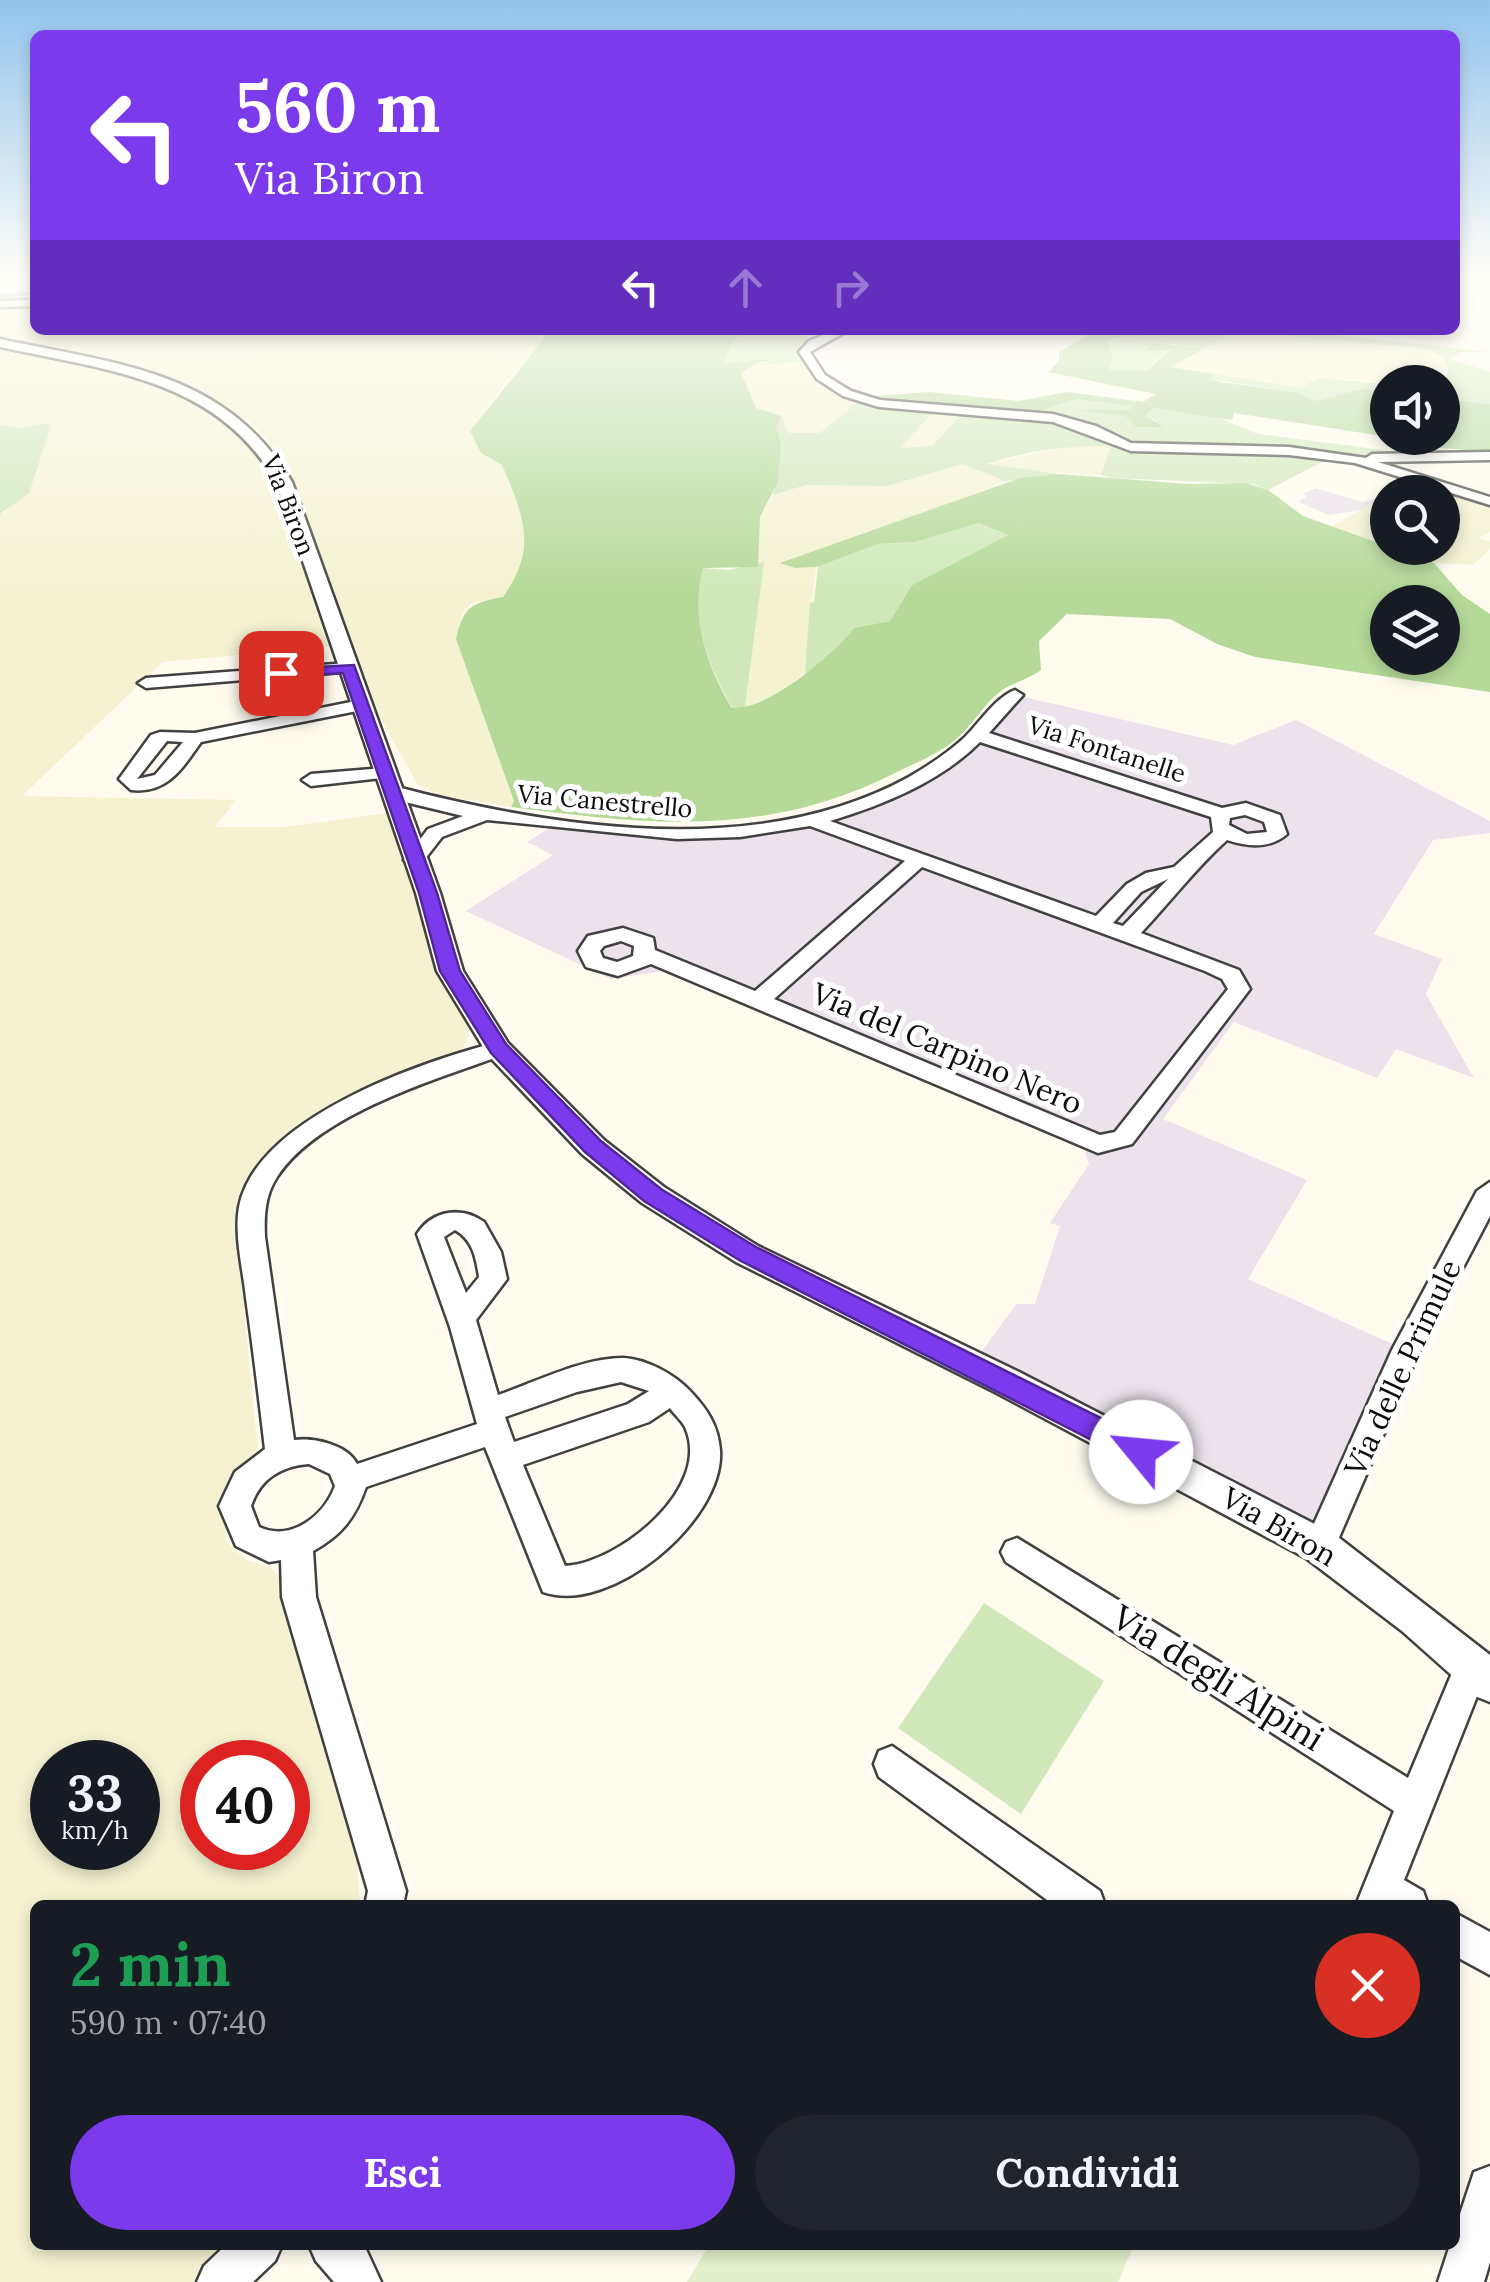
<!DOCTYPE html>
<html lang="it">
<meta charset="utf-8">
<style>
:root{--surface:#171b24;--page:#20242c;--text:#f1f3f6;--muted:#9ea1a6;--accent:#7c3aed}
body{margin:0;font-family:Lora,serif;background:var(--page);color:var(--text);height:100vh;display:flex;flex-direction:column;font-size:38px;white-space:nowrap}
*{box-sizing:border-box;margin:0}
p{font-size:32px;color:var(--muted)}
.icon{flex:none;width:55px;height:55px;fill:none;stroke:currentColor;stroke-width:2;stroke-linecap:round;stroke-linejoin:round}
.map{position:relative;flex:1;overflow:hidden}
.panel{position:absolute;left:30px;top:1900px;width:1430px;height:350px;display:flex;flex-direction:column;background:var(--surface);border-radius:15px;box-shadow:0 5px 15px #0003}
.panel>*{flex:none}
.banner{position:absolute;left:30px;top:30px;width:1430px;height:305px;border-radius:15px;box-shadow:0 5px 15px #0003;background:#7c3aed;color:#fff;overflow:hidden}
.tools{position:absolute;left:1370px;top:365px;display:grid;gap:20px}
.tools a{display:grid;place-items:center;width:90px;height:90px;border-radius:50%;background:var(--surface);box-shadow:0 5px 15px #0003;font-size:50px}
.speed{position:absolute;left:30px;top:1740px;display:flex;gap:20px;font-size:50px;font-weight:700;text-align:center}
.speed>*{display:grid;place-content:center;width:130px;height:130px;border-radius:50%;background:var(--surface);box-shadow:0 5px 15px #0003;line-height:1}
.speed small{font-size:25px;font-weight:400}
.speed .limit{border:15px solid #d22;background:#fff;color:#111}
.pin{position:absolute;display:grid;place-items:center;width:85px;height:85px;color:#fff;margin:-42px;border-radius:20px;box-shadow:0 5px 15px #0006}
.me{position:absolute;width:110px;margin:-55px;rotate:298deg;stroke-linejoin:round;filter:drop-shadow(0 0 8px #0008)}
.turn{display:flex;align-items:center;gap:35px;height:210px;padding:0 40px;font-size:45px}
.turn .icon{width:130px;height:130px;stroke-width:2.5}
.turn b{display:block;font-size:70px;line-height:85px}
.lanes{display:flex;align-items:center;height:95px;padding:0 40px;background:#0003;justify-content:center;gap:50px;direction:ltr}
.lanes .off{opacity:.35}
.round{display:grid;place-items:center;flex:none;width:105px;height:105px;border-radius:52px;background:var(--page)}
.head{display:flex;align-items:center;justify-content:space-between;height:170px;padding:0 40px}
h1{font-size:60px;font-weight:700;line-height:75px;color:#1e9e55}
.cta{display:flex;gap:20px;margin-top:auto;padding:20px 40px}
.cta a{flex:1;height:115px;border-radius:60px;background:var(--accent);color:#fff;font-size:40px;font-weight:700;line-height:115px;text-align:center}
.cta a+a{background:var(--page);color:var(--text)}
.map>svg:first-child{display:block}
</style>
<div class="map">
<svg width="1490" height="2282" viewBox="0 0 1490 2282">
<rect width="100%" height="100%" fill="#fffcef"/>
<g fill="#ebe2ec">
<polygon points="1316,488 1362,502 1386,497 1361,510 1328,515 1299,502 1307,496 1302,494"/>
<polygon points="1015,695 1233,745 1296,720 1490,821 1490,833 1433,840 1374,934 1442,959 1426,994 1474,1078 1396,1049 1377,1078 1234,1022 1163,1119 1307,1180 1248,1279 1406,1350 1320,1546 972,1365 1016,1304 1035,1304 1060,1226 1050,1223 1089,1164 1084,1149 700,985 662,971 611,979 466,911 553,855 527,842 556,824 655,835 813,821 916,780"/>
</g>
<g fill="#f4f2d0" fill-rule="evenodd">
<polygon points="35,288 35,330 542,330 544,339 533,355 505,382 471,431 481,453 502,465 519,509 526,530 520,574 503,597 472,603 462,614 456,639 514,801 511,807 439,795 418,785 374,707 280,453 251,423 195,392 0,341 0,292"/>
<polygon points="1235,331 1429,349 1442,356 1450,376 1443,384 1318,378 1301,388 1170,367"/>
<path d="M0,346l139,33 58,20 70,56 66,191 -170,16 -141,134 214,4 -21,27h69l104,-14 39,119 45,95 -12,27 -91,41 -111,75 -17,27 -5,28 22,227 -23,33 -10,27 1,29 20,19 24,7 16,17 69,246 5,75h-325v340h209l-36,37h-208v-1768l6,-2 39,-89 -25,5 -20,-3zM52,1762h86v86h-86zM202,1762h86v86h-86z"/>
<polygon points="805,362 821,382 860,404 820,433 788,433 782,416 756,408 741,373 755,365"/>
<polygon points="936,409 963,413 932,446 898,448"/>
<polygon points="1074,445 1111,445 1101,475 1017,471 983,464"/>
<polygon points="963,464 1005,481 795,568 816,567 805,674 773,696 745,707 763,564 758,567 760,517 773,495 806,485 887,486"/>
<polygon points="1416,480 1490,504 1490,532 1479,538 1490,542 1490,549 1473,565 1434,563 1390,548 1442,548 1442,492 1394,492"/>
<polygon points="1387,496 1387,547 1332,527 1357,512"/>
</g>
<g fill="#d0e8b9">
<polygon points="753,330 791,330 812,341 800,350 805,362 755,365 776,360 721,363 733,341"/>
<path d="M1220,330h71l199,22h-30l-11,7 41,13v32l-47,-5c0,-24 17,-34 -14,-50l-194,-18 -32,18 -39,-6 -24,9 31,-4 -31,26 -33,-4v-28l7,-4z"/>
<polygon points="1214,374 1301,388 1318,378 1387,384 1387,413 1375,408 1378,392 1372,390 1316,401 1295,392 1209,379"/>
<polygon points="1077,399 1133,406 1129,410 1084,411 1125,416 1136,427 1157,421 1144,415 1154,408 1210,414 1258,434 1407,453 1357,456 1131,446 1038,412"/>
<path d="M858,402l78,7 -36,39 32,-2 31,-33 82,5 76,30 146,3 63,7 -62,32 -15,-6 -140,-6 -12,-3 10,-29c-45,-1 -83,5 -125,18l74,10 -55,7 -42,-17 -76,22 -81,-1 -33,10 8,-50 -5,-19 6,-10 6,17h32z"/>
<polygon points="46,423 51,426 29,493 0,514 0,425 20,428"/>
<polygon points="979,523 1008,535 912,585 890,621 854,628 838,651 805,674 810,603 814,602 818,565 878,544 915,542"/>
<path d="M764,562l-19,145 -4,2 -10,-3c-24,-44 -42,-88 -28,-138l26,2z"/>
<polygon points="984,1603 1104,1681 1021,1814 898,1728"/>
</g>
<g fill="#b4d999" fill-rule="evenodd">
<path d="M542,330h211l-20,11 -11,22 55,-4 -20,4 -16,10 15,35 26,8 -6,10 5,18 -3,38 -18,35 -2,50 -55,1c-13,49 3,95 28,139 31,8 105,-54 123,-79l36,-7 22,-36 96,-50 -29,-12 -64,19 -37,2 -62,23 -21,1 -15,-5 240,-85 40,-4 128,10 58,-1 22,7 35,26 131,47 28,32 28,19v78l-235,-35 -38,-13 -47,-25 -103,-5 -28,27 2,29c-13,10 -28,12 -40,21 -18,13 -29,36 -47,50 -18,14 -41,23 -61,33 -127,64 -246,51 -382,33l3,-6 -58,-162c7,-32 15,-36 47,-42 35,-49 21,-80 -1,-132l-21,-12 -11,-22 74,-92zM1442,602v56h-54v-56z"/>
<polygon points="1220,330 1113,338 1107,342 1113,359 1108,370 1146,371 1171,349 1140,352 1155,343 1203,349 1171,367 1214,374 1209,379 1221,382 1295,392 1316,401 1362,389 1378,391 1375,408 1387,413 1388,437 1234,413 1232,420 1154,408 1145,415 1163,427 1136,427 1125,416 1077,410 1129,410 1132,406 1077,399 1037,412 898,404 861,397 929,392 1018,401 1067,392 1143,402 1156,394 1048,372 1059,361 1059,352 1093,332"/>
<polygon points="1443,399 1490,404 1490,452 1417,446 1389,438 1442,438"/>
</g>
<polygon fill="#e2f0cb" points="709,2245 1134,2245 1118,2282 687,2282"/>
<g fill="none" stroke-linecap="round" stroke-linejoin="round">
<polyline stroke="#3e8eca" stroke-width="2.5" points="0,296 35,293"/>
<defs>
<g id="minor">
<polygon points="35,300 35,306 0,307 0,301"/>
<polygon points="835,330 849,330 810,352 825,375 851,391 880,400 1053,414 1096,426 1131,443 1289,447 1366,458 1372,454 1490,452 1490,460 1378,462 1490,497 1490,505 1355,463 1289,455 1131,451 1053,422 879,407 843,396 817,379 799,352 809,341"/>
<polygon points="348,663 356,668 354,671 146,688 138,683 146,678"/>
<path d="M1015,690l8,5 -34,38 233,75 24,-5 34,12 7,19c-17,15 -39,13 -60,6 -32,29 -56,61 -86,93l98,37 11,19 -118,155 -34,9 -447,-189 -33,12 -32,-9 -8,-16 10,-15 35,-8 30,10 2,12 100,41 150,-130 -95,-35 -70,11 -63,2 -190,-19 -45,17 -21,27 -7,2 -10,-6 24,-31 35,-13 -58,-14 -21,-10 9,-6c161,42 363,75 516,-9 19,-11 41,-26 56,-40 15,-15 31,-40 50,-47zM980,742l231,75 2,15 -39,35 -28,6 -19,11 -31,32 -266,-95c53,-16 110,-39 150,-79zM1245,815l19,7 3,10 -20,2 -18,-9 1,-7zM922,867l283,104 17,8 6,10 -113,143 -15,3 -326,-136zM1168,879l-45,47 -10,-3 28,-31zM621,941l13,5 -1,10 -16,6 -14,-4 -3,-7 4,-5z"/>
<path d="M361,700l6,1v8l-166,33c-19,27 -34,52 -70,48l-12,-11 32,-44 9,-3 35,1zM167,741l16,1 -28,33 -18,4z"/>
<polygon points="384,768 393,773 390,777 311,786 302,780 311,774"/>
<path d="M498,1042l8,2 4,5 -4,5c-69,25 -187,59 -229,123 -12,18 -13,39 -12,60l29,203c20,-3 54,5 63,24l120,-40 -27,-97 -33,-93c15,-24 45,-28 67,-12l17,30 6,27 -31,41 22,75c38,-13 84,-37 125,-37 23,1 51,16 67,33 17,18 28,34 30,59 5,70 -110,166 -177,142l-58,-145 -119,40c-11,31 -24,48 -53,64l3,46 90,294 -3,14h-38l3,-14 -86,-294 -1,-37 -12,2 -33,-16 -17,-40 16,-34 30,-23c-6,-51 -12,-101 -19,-151 -3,-29 -12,-62 -7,-91 17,-89 182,-145 259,-165zM455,1230c18,10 21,28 24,47l-13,16 -22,-56zM621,1382l28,9 -21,13 -114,38 -9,-25 72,-25zM670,1408c4,6 12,13 15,19 28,61 -66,136 -120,139l-42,-101 126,-43zM309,1464l21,10 5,12c-11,30 -44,56 -76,41l-8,-21c9,-27 30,-40 58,-42z"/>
<polygon points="1490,1182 1490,1216 1420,1350 1331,1556 1320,1560 1309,1556 1304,1546 1392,1350 1477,1191"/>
<polygon points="1017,1538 1408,1778 1460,1654 1472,1650 1484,1654 1489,1666 1404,1880 1423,1891 1428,1905 1356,1905 1394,1811 1006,1562 1001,1552 1006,1542"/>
<polygon points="892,1746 1100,1891 1105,1905 1054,1905 879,1777 874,1764 879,1751"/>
<polygon points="1455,1913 1490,1932 1490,1975 1455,1956"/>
<polygon points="1490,2166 1490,2262 1484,2282 1438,2282 1450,2245 1455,2245 1455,2229 1474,2172"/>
<polygon points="226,2245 282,2245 275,2261 253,2282 197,2282 204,2266"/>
<polygon points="309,2245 364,2245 381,2282 334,2282 316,2261"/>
</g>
<path id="tertiary" d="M0,339c116,25 226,31 292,143l148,411 23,78 45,72 96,97 60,47 94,59 261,126 315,162 156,121v47l-15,-6 -73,-65 -96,-73 -311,-166 -259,-130 -94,-59 -60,-49 -94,-99 -51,-84 -21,-78 -140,-411c-58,-103 -170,-112 -276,-135z"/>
</defs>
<use href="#minor" stroke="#414141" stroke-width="5"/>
<use href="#tertiary" stroke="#414141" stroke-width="5"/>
<use href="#minor" fill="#fff" fill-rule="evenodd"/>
<use href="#tertiary" fill="#fff" fill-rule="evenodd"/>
</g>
<linearGradient id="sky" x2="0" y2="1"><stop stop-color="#93c4ed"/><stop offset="0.46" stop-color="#fffef8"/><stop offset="1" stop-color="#fffef8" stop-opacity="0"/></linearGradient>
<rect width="1490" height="598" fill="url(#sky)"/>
<polygon fill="#7c3aed" stroke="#51269a" stroke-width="2.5" points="354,665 437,893 460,971 506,1044 601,1141 661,1189 756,1247 1151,1443 1155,1452 1151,1460 1131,1460 739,1260 644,1201 585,1152 491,1053 440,971 419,893 343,673 281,677 273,673 281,669"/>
<g text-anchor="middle" stroke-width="10" stroke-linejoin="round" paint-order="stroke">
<g font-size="25" fill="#0e0e0e" stroke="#fff">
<text transform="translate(289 505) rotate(69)" y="9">Via Biron</text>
<text transform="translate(1107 749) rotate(18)" y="9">Via Fontanelle</text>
<text transform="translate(605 801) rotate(5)" y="9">Via Canestrello</text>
</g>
<g font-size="30" fill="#0e0e0e" stroke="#fff">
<text transform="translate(947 1049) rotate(23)" y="10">Via del Carpino Nero</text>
<text transform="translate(1403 1368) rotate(-65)" y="10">Via delle Primule</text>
<text transform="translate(1279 1527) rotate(30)" y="10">Via Biron</text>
</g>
<g font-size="35" fill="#0e0e0e" stroke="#fff">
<text transform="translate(1218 1678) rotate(32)" y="12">Via degli Alpini</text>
</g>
</g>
</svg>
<div class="tools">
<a><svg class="icon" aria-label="sound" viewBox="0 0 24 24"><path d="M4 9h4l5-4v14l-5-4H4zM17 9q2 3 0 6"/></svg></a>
<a><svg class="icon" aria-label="search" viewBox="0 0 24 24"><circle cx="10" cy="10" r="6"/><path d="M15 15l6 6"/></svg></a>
<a><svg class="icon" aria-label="layers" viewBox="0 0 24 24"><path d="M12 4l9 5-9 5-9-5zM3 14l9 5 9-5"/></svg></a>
</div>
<div class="speed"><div>33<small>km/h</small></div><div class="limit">40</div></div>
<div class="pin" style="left:281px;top:673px;background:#d93025"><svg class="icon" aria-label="arrive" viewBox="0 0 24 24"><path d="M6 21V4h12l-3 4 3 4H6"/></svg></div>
<svg class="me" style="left:1141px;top:1452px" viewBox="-20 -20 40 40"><circle r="19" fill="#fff"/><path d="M0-13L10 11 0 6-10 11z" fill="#7c3aed"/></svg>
<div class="banner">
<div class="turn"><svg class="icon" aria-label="left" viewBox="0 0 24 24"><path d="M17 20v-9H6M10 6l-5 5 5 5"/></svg><div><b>560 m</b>Via Biron</div></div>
<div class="lanes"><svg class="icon" aria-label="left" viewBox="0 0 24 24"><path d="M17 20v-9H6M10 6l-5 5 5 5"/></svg><svg class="icon off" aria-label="ahead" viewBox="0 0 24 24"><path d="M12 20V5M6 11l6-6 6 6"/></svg><svg class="icon off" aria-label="right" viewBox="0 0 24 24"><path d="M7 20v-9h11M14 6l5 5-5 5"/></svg></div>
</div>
<section class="panel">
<div class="head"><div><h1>2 min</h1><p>590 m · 07:40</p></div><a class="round" style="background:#d93025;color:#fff"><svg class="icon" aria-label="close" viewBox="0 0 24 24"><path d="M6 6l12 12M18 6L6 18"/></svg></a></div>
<div class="cta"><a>Esci</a><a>Condividi</a></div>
</section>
</div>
